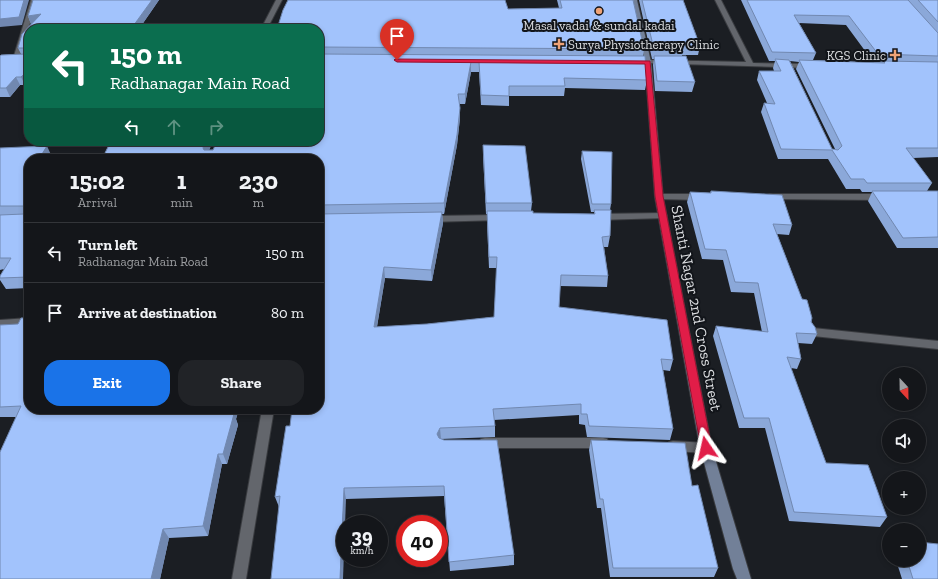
<!DOCTYPE html>
<meta charset="utf-8">
<style>
:root{--surface:#14161a;--page:#212327;--text:#f1f3f6;--muted:#9d9fa2;--line:#333539;--accent:#1a73e8}
body{margin:0;font-family:"Zilla Slab",serif;background:var(--page);color:var(--text);height:100vh;display:flex;flex-direction:column;font-size:15px;white-space:nowrap}
*{box-sizing:border-box;margin:0}
p{font-size:13px;color:var(--muted)}
.icon{flex:none;width:22px;height:22px;fill:none;stroke:currentColor;stroke-width:2;stroke-linecap:round;stroke-linejoin:round}
.map{position:relative;flex:1;overflow:hidden}
.sheet{position:absolute;left:24px;top:154px;width:300px;height:260px;display:flex;flex-direction:column;background:var(--surface);border-radius:16px;box-shadow:0 2px 6px #0003,0 0 0 1px var(--line)}
.sheet>*{flex:none}
.banner{position:absolute;left:24px;top:24px;width:300px;height:122px;border-radius:16px;box-shadow:0 2px 6px #0003,0 0 0 1px var(--line);background:#0b6e4f;color:#fff;overflow:hidden}
.needle{width:26px;rotate:158deg}
.fabs{position:absolute;left:882px;top:367px;display:grid;gap:8px}
.fabs a{display:grid;place-items:center;width:44px;height:44px;border-radius:50%;background:var(--surface);box-shadow:0 2px 6px #0003,0 0 0 1px var(--line);font-size:20px}
.speed{position:absolute;left:336px;top:515px;display:flex;gap:8px;font-size:20px;font-weight:700;text-align:center}
.speed>*{display:grid;place-content:center;width:52px;height:52px;border-radius:50%;background:var(--surface);box-shadow:0 2px 6px #0003,0 0 0 1px var(--line);line-height:1}
.speed small{font-size:10px;font-weight:400}
.speed .limit{border:6px solid #d22;background:#fff;color:#111}
.pin{position:absolute;display:grid;place-items:center;width:34px;height:34px;color:#fff;margin:-41px -17px;border-radius:50% 50% 50% 0;rotate:-45deg;box-shadow:0 0 4px #0007}
.pin .icon{rotate:45deg}
.me{position:absolute;width:44px;margin:-22px;rotate:349deg;stroke-linejoin:round;filter:drop-shadow(0 0 3px #0008)}
.turn{display:flex;align-items:center;gap:14px;height:84px;padding:0 20px;font-size:18px}
.turn .icon{width:52px;height:52px;stroke-width:2.5}
.turn b{display:block;font-size:28px;line-height:34px}
.lanes{display:flex;align-items:center;height:38px;padding:0 20px;background:#0003;justify-content:center;gap:20px;direction:ltr}
.lanes .off{opacity:.35}
.eta{display:flex;justify-content:space-evenly;align-items:center;height:68px;text-align:center}
.eta b{font-size:24px;font-weight:800;line-height:28px}
.button{display:flex;gap:8px;margin-top:auto;padding:8px 20px}
.button a{flex:1;height:46px;border-radius:16px;background:var(--accent);color:#fff;font-size:16px;font-weight:800;line-height:46px;text-align:center}
.button a+a{background:var(--page);color:var(--text)}
ul{padding:0;list-style:none}
li{display:flex;align-items:center;gap:12px;height:60px;padding:0 20px;border-top:1px solid var(--line)}
li div{flex:1}
li b{display:block;font-size:15px}
li em{font-style:normal}
.map>svg:first-child{display:block}
</style>
<div class="map">
<svg width="938" height="579" viewBox="0 0 938 579">
<rect width="100%" height="100%" fill="#1b1e23"/>
<g fill="none" stroke-linecap="round" stroke-linejoin="round">
<defs>
<g id="street">
<polygon points="31,0 37,0 19,59 14,60 13,59"/>
<polygon points="276,0 282,0 267,29 261,29"/>
<polygon points="715,0 721,0 753,63 810,64 813,66 810,68 646,63 646,61 648,60 746,62"/>
<polygon points="659,194 702,194 706,197 702,200 656,199 655,197 656,195"/>
<polygon points="770,194 882,194 886,197 882,200 767,199 766,197 767,195"/>
<polygon points="663,213 666,214 667,216 666,218 597,220 593,217 597,214"/>
<polygon points="499,215 504,218 502,220 429,222 424,219 429,216"/>
<polygon points="29,318 29,326 0,328 0,320"/>
<polygon points="813,328 938,341 938,349 813,336 809,335 808,332 809,329"/>
<polygon points="262,409 274,409 246,579 232,579"/>
<polygon points="485,438 603,438 607,439 609,443 607,447 603,448 485,448 481,447 479,443 481,439"/>
<polygon points="673,441 706,443 710,444 712,448 710,452 706,453 673,451 669,450 667,446 669,442"/>
</g>
<polygon id="secondary" points="631,0 637,0 651,62 663,197 712,448 751,579 737,579 733,569 700,448 655,197 645,62"/>
</defs>
<use href="#street" stroke="#393b3f" stroke-width="2"/>
<use href="#secondary" stroke="#393b3f" stroke-width="2"/>
<use href="#street" fill="#63666c" fill-rule="evenodd"/>
<use href="#secondary" fill="#728098" fill-rule="evenodd"/>
</g>
<g fill="#8ba8d9" fill-rule="evenodd">
<polygon points="33,0 159,0 139,29 29,29 29,82 25,85 20,85 10,97 0,97 0,56 1,55 21,54 18,48 22,34 32,23 31,24 28,16"/>
<polygon points="557,0 633,0 644,49 643,56 647,80 645,90 565,88 564,96 509,96 509,106 481,105 479,72 471,72 465,104 459,104 460,118 457,145 444,214 442,214 443,223 432,281 385,278 377,327 427,324 494,317 497,268 489,268 487,222 487,214 486,214 483,155 483,145 532,203 531,211 533,213 594,214 594,212 591,212 581,159 582,151 611,204 610,210 610,236 608,247 604,247 608,276 607,287 560,286 559,307 673,360 670,371 663,370 673,429 670,440 587,437 585,425 579,424 579,415 494,420 495,426 495,437 441,439 514,555 514,565 450,571 444,496 346,499 279,507 275,497 290,426 319,409 319,159 102,159 111,141 213,141 209,150 319,141 319,29 508,9 559,8"/>
<polygon points="639,0 683,0 700,46 698,55 682,55 682,56 695,82 692,92 655,91 653,65 654,59 652,59"/>
<path d="M741,0h197v157l-25,1 19,25 -5,8h11v57h-41l-29,-47 4,-9h-10l-2,-3h-14l-18,-30h-50l-17,-47 3,-9h3l-10,-23 2,-9h15l-1,-3 2,-7h-6zM799,23l47,2 28,38 -61,-3 3,-7zM790,61l9,1 -3,7 39,80h-3z"/>
<polygon points="0,148 52,157 29,159 29,288 6,289 0,280 0,276 4,269 0,270"/>
<polygon points="711,191 792,225 789,235 777,234 802,299 817,334 812,344 798,343 801,359 797,369 791,368 826,463 887,517 880,527 789,521 765,428 739,428 713,336 716,326 762,332 754,293 731,292 723,260 702,259 687,202 690,192 710,193"/>
<polygon points="0,325 29,409 239,409 236,419 238,425 227,464 222,464 208,536 169,538 160,579 0,579 16,417 0,417"/>
<polygon points="591,440 692,486 718,568 714,577 610,577 601,508 597,508 589,450"/>
<polygon points="896,560 919,560 938,579 902,579"/>
</g>
<g fill="#7188b0">
<polygon points="24,0 29,0 22,25 0,27 0,19"/>
<polygon points="152,0 159,0 139,29 131,29"/>
<polygon points="41,14 44,22 31,24 28,16"/>
<polygon points="471,62 471,72 465,104 465,94"/>
<polygon points="29,70 29,82 25,85 21,77"/>
<polygon points="16,77 20,85 10,97 6,88"/>
<polygon points="460,108 460,118 457,145 444,214 444,203"/>
<polygon points="205,141 213,141 206,158 203,148"/>
<polygon points="47,146 52,157 50,159 39,159"/>
<polygon points="442,212 443,223 432,281 431,270"/>
<polygon points="384,267 385,278 375,338 374,327"/>
<polygon points="232,409 239,409 236,419 238,425 227,464 223,454"/>
<polygon points="440,428 441,439 438,445 437,434"/>
<polygon points="218,454 222,464 208,536 203,526"/>
<polygon points="344,488 346,499 343,579 340,579"/>
<polygon points="163,529 169,538 160,579 151,579"/>
</g>
<g fill="#a2c3fc" stroke="#7188b0">
<polygon points="0,0 24,0 19,17 0,19"/>
<polygon points="33,0 152,0 131,29 29,29 29,70 21,77 16,77 6,88 0,88 0,56 1,55 26,54 27,48 18,48 22,34 41,14 28,16"/>
<polygon points="288,0 505,0 508,9 562,8 560,0 633,0 644,49 319,47 319,29 277,29 283,10"/>
<polygon points="642,0 683,0 700,46 682,45 683,50 654,49"/>
<polygon points="747,0 908,0 938,33 938,56 878,54 849,16 794,15 816,53 772,52"/>
<polygon points="918,0 938,0 938,22"/>
<polygon points="319,54 645,56 647,80 564,78 565,86 509,86 509,96 481,95 479,62 471,62 465,94 458,94 460,108 457,135 444,203 319,205 319,159 102,159 111,141 205,141 203,148 204,150 213,150 217,141 319,141"/>
<polygon points="654,56 686,56 695,82 657,81"/>
<polygon points="775,59 789,60 832,149 838,150 842,146 799,60 885,63 883,61 938,62 938,148 906,148 932,183 867,183 864,179 851,179 832,150 781,149 764,103 775,104 759,71 781,71"/>
<polygon points="483,145 525,146 532,203 486,203"/>
<polygon points="47,146 39,159 29,159 29,277 0,278 0,276 11,258 0,258 0,215 24,214 25,207 23,206 0,206 0,148"/>
<polygon points="582,151 612,152 611,204 592,204"/>
<polygon points="711,191 782,195 792,225 773,224 802,299 807,300 812,318 811,322 815,327 817,334 796,333 801,359 787,357 826,463 868,465 887,517 794,512 769,418 744,418 716,326 768,332 758,283 735,282 726,250 705,249 690,192 711,193"/>
<polygon points="872,191 938,191 938,237 903,238"/>
<polygon points="594,210 611,210 610,236 602,237 608,276 561,275 559,307 667,320 673,360 661,359 673,429 589,426 587,414 581,414 581,404 493,409 495,426 440,428 437,434 439,438 444,440 497,440 514,555 449,562 444,486 344,488 340,579 271,579 280,496 275,497 286,426 290,426 292,409 319,409 319,214 442,212 431,270 384,267 374,327 427,324 494,317 497,257 489,257 487,211 533,211 533,213 595,214"/>
<polygon points="21,318 29,318 29,409 232,409 231,414 234,414 223,454 218,454 203,526 163,529 151,579 0,579 0,452 21,406 0,407 0,325 18,324"/>
<polygon points="591,440 685,443 692,486 698,485 718,568 613,568 603,499 600,499"/>
<polygon points="919,542 938,544 938,579 913,579 907,560 919,560"/>
</g>
<polygon fill="#e11d48" stroke="#92132f" points="395,59 650,61 663,196 712,448 710,451 706,452 703,451 701,448 655,196 645,64 397,62 394,60"/>
<g fill="#efa377" stroke="#12151a" stroke-width="1.5">
<circle cx="599" cy="11" r="4"/>
<path d="M557 38h4v4h4v4h-4v4h-4v-4h-4v-4h4z"/>
<path d="M893 49h4v4h4v4h-4v4h-4v-4h-4v-4h4z"/>
</g>
<g text-anchor="middle" stroke-width="4" stroke-linejoin="round" paint-order="stroke">
<g font-size="13" fill="#dbdde0" stroke="#12151a">
<text x="599" y="30">Masal vadai &amp; sundal kadai</text>
<text x="568" y="49" text-anchor="start">Surya Physiotherapy Clinic</text>
<text x="886" y="60" text-anchor="end">KGS Clinic</text>
</g>
<g font-size="16" fill="#dbdde0" stroke="#12151a">
<text transform="translate(697 308) rotate(79)" y="6">Shanti Nagar 2nd Cross Street</text>
</g>
</g>
</svg>
<div class="fabs">
<a><svg class="needle" viewBox="-14 -14 28 28"><path d="M0-13l5 13h-10z" fill="#e53935"/><path d="M0 13l5-13h-10z" fill="#9d9fa2"/></svg></a>
<a><svg class="icon" aria-label="sound" viewBox="0 0 24 24"><path d="M4 9h4l5-4v14l-5-4H4zM17 9q2 3 0 6"/></svg></a>
<a>+</a>
<a>−</a>
</div>
<div class="speed"><div>39<small>km/h</small></div><div class="limit">40</div></div>
<div class="pin" style="left:397px;top:60px;background:#d93025"><svg class="icon" aria-label="arrive" viewBox="0 0 24 24"><path d="M6 21V4h12l-3 4 3 4H6"/></svg></div>
<svg class="me" style="left:706px;top:448px" viewBox="-20 -20 40 40"><path d="M0-17L14 15 0 8-14 15z" fill="#e11d48" stroke="#fff" stroke-width="4"/></svg>
<div class="banner">
<div class="turn"><svg class="icon" aria-label="left" viewBox="0 0 24 24"><path d="M17 20v-9H6M10 6l-5 5 5 5"/></svg><div><b>150 m</b>Radhanagar Main Road</div></div>
<div class="lanes"><svg class="icon" aria-label="left" viewBox="0 0 24 24"><path d="M17 20v-9H6M10 6l-5 5 5 5"/></svg><svg class="icon off" aria-label="ahead" viewBox="0 0 24 24"><path d="M12 20V5M6 11l6-6 6 6"/></svg><svg class="icon off" aria-label="right" viewBox="0 0 24 24"><path d="M7 20v-9h11M14 6l5 5-5 5"/></svg></div>
</div>
<section class="sheet">
<div class="eta">
<div><b>15:02</b><p>Arrival</p></div>
<div><b>1</b><p>min</p></div>
<div><b>230</b><p>m</p></div>
</div>
<ul>
<li><svg class="icon" aria-label="left" viewBox="0 0 24 24"><path d="M17 20v-9H6M10 6l-5 5 5 5"/></svg><div><b>Turn left</b><p>Radhanagar Main Road</p></div><em>150 m</em></li>
<li><svg class="icon" aria-label="arrive" viewBox="0 0 24 24"><path d="M6 21V4h12l-3 4 3 4H6"/></svg><div><b>Arrive at destination</b></div><em>80 m</em></li>
</ul>
<div class="button"><a>Exit</a><a>Share</a></div>
</section>
</div>
